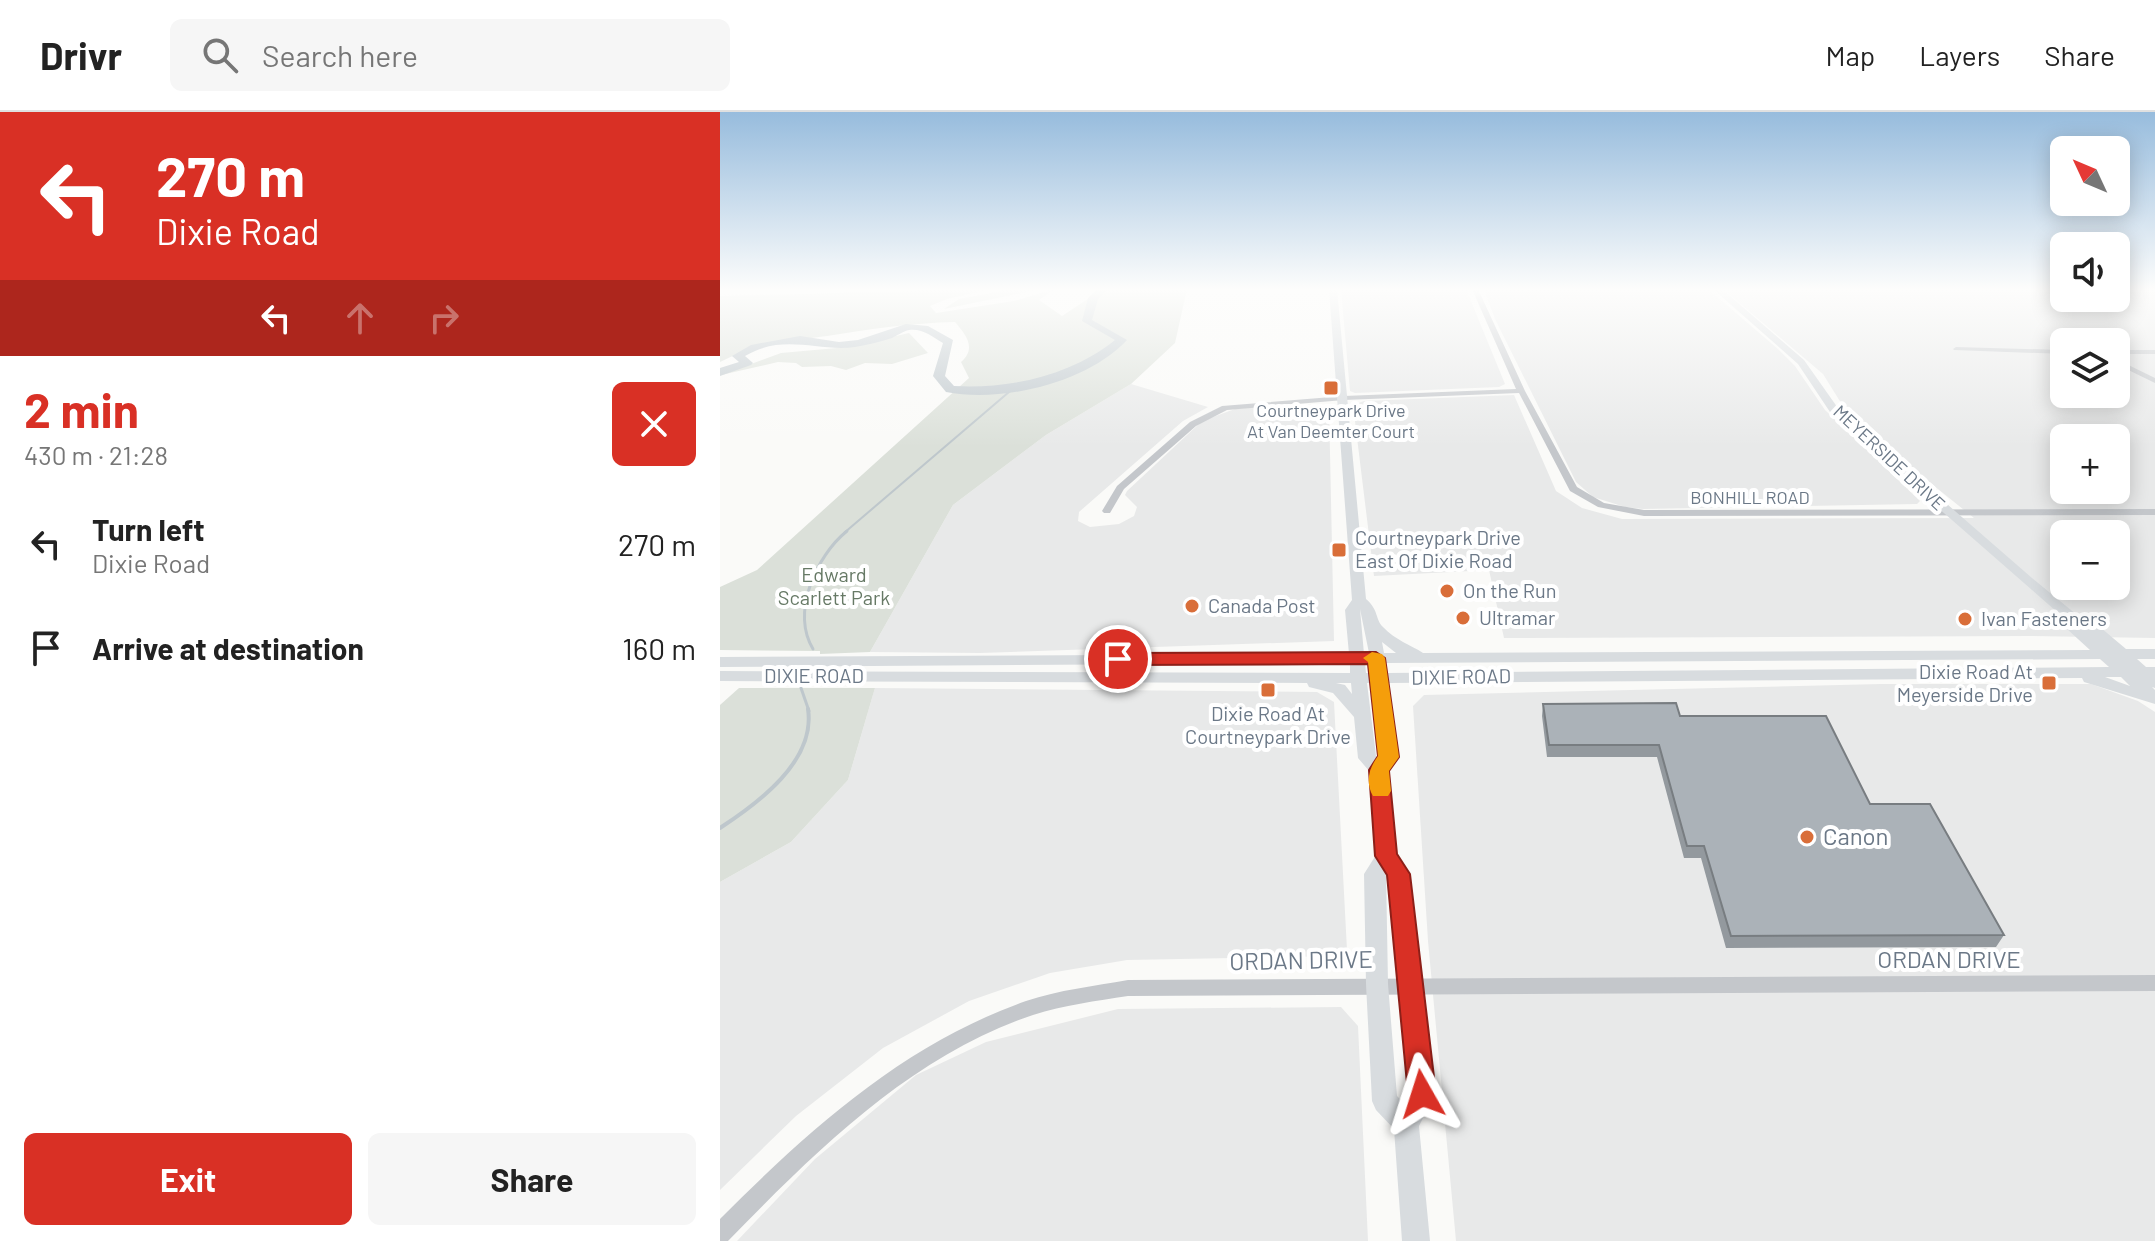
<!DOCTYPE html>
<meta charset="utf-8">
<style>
:root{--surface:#fff;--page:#f6f6f6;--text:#222;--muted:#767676;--line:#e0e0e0;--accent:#d93025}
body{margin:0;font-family:Barlow,sans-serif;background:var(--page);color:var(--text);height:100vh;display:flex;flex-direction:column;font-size:30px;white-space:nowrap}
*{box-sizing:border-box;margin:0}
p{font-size:26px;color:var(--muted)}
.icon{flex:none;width:44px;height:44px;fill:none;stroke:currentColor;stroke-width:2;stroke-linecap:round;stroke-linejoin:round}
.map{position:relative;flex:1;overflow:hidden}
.details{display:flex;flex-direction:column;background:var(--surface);width:720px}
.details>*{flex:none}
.top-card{background:#d93025;color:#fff;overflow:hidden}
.needle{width:52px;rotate:314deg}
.fabs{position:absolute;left:1330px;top:24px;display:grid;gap:16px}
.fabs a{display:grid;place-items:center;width:80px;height:80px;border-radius:12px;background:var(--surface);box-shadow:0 4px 20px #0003;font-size:40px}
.pin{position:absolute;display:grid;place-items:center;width:68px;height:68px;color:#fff;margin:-34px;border:4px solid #fff;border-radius:50%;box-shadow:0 2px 8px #0007}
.me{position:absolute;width:88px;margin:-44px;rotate:354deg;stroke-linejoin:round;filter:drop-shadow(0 0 6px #0008)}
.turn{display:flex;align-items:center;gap:28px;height:168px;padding:0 24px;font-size:36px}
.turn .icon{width:104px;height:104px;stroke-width:2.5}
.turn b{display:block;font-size:56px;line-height:68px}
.lanes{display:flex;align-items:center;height:76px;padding:0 24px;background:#0003;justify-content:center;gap:40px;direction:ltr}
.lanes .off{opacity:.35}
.round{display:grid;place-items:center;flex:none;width:84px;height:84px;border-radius:12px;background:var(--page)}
.summary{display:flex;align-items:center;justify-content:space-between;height:136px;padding:0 24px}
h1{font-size:48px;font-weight:700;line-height:60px;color:var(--accent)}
.primary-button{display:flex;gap:16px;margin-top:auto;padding:16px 24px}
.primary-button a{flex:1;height:92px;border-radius:12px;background:var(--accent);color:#fff;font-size:32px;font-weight:700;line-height:92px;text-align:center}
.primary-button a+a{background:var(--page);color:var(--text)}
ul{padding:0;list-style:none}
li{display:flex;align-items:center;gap:24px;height:104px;padding:0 24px}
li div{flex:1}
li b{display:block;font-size:30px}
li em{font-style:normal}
header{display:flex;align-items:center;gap:48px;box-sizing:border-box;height:112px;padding:0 40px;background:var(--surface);border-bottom:2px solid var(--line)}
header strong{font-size:38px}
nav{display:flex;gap:44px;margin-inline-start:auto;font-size:28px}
.search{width:560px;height:72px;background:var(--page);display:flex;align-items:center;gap:20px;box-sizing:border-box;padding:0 28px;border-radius:12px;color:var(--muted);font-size:30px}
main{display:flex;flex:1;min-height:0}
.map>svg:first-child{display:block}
</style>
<header>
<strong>Drivr</strong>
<div class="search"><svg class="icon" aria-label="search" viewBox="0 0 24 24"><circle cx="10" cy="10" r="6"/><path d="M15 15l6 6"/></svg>Search here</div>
<nav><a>Map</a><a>Layers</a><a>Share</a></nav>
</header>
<main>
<section class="details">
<div class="top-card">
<div class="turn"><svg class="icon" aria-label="left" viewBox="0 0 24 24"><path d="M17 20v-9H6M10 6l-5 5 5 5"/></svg><div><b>270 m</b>Dixie Road</div></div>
<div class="lanes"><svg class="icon" aria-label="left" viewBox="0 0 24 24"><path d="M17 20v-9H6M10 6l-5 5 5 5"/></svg><svg class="icon off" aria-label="ahead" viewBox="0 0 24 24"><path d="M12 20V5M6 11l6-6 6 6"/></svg><svg class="icon off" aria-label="right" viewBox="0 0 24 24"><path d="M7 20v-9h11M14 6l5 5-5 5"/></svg></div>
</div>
<div class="summary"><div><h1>2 min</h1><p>430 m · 21:28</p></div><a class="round" style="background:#d93025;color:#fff"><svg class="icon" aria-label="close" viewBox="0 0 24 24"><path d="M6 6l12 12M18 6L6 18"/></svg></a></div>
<ul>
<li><svg class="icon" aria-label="left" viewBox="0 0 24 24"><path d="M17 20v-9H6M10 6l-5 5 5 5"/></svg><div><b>Turn left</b><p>Dixie Road</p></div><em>270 m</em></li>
<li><svg class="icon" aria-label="arrive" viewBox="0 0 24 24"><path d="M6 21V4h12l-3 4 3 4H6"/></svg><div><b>Arrive at destination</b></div><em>160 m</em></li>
</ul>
<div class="primary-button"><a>Exit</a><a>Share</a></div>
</section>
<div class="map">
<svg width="1435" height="1129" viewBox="0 0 1435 1129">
<rect width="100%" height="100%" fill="#fafaf8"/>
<g fill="#e8e9e9" fill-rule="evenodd">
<polygon points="621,177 746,177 785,272 779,275 635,281 630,279"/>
<polygon points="764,177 988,177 1058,237 1075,254 1105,298 1200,389 1197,392 923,397 905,395 873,385 856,370 775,207"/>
<path d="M1003,177h341v9h52v-9h39v349l-123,-2 -528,2 -15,-68 -115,6 -21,-171 11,-4 150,-6 42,96 26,17 40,11 352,-1 -123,-99 -28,-45zM1344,230h52v52h-52zM1344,326h52v52h-52zM1344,422h52v52h-52z"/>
<polygon points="411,272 488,295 463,309 359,400 358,409 370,415 399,412 414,404 417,395 405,383 407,379 482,309 515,297 536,295 609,294 614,529 260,541 150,540 233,393 326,323"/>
<polygon points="1161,572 1371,572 1418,589 1435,600 1435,1129 736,1129 708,829 693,594 704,583"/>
<polygon points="155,576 597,580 614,590 627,838 621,844 407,848 330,861 249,889 163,936 76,1004 0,1078 0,770 71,730 128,668"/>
<polygon points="621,895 638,914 648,1129 17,1129 95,1047 196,963 266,930 398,897"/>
</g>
<g fill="#dbe0d9">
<path d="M271,177l-44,10 -17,7 6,7 78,-12 40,-12 -15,11 23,16 41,-27h84l-12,54 -44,41 -85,51 -93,70 -83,147 -50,2v-3l-100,-1v-63l37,-17 212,-192 -8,-16c16,-14 5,-27 -6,-40 -44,1 -85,7 -128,14 -38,5 -72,8 -107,26v-66z"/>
<polygon points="292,177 321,177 224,197 239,187"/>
<polygon points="189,221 208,241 172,252 145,251 126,258 111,254 82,255 76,251 58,250 1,263 61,241 128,235"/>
<polygon points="19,576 155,576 128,668 71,730 0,770 0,593"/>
</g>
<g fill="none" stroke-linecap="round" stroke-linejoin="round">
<polyline stroke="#bec7cc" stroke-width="2" points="124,421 296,274"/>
<g stroke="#bec7cc" stroke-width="3">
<path d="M93,537c-22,-37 3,-93 34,-118"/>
<polyline points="81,576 89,599"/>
</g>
<path stroke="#bec7cc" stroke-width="4" d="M0,716c38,-25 96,-67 88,-119"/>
<path fill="#bec7cc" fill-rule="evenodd" d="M377,177h11l-10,10 -6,21 35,20c-40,43 -125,63 -181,52l-13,-16 10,-33c-10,-6 -21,-15 -34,-13 -6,1 -12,6 -17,8 -12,4 -25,7 -37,9 -37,5 -72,-14 -110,9l8,7 -2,2 -31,11v-8l19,-6 -7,-6 19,-11 49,-9 39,6 19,-2 48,-16 22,2 25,14 -8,36 9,10c56,3 116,-10 161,-46l-33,-19 6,-23z"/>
<g fill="#c4c7cb" fill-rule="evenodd">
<polygon points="752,177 758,177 805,279 857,375 884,391 924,398 1435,397 1435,403 924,404 878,395 850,379 799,281 624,288 507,298 476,314 404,377 390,401 384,401 382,399 397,374 470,310 502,294 624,284 796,277"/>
<polygon points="1236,235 1344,238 1344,242 1234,238 1233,237"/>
<rect x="1396" y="238" width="39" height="4"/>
<polygon points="1396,247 1435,266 1435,271 1396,252"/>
<path d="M1435,863v16l-1027,5c-32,5 -64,9 -95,19 -122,41 -217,136 -305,226h-8v-22c90,-90 184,-175 306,-218 33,-11 68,-15 102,-21z"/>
</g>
<path fill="#d8dcdf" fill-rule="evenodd" d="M609,177h8l29,310c13,11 9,20 17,28 12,13 28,18 40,26l667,-3 -23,-21 -2,-10 -233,-204 -34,-51 -85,-75h9l82,71 36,51 192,167 45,37 17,7 32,27h29v10h-18l9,8h9v21l-3,-1 3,3v14l-71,-22 -2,-4 -694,5 10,74 -10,14 8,83 12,20 27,220 -16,32 11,115h-28l-8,-112 -18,-19 -4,-9 -6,-117 -2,-110 12,-19 -6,-83 -12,-14 -4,-41 -21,-24 -24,-6 -2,-4 -587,-2v-10l630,2v-10l-630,4v-10l629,-3 -4,-44 7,-10zM640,497l9,44 -5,1zM662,530l14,11h-12zM1380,547l9,8 -722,6 -2,-10zM645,551h5l1,10h-5zM1385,565h16l9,9zM616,571h15l1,11 -7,-9zM647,571h5l8,73 -2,2 -2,-2zM666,760l23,220 -5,11 -7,-7 -9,-112z"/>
</g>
<polygon fill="#93999e" points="823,592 960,604 1150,692 1284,823 1276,835 1006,836 981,746 964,746 937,645 827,645 822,604"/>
<polygon fill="#abb2b8" stroke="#787d81" stroke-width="2" points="956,591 960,604 1106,604 1150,692 1210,692 1284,823 1011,824 984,734 967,734 939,633 829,633 823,592"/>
<linearGradient id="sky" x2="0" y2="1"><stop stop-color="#97bcdd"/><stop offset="0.53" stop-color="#fdfdfc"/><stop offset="1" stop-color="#fdfdfc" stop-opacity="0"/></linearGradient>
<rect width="1435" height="335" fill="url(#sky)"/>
<polygon fill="#d93025" stroke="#8d1f18" stroke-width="2" points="656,540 665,546 679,645 669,659 677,742 690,762 716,982 712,992 702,996 692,992 688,982 667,763 655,744 649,658 658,644 648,552 398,553 389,547 398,541"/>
<path fill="#f59e0b" d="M652,540l10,2 3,4 14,99 -10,14 2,20 -3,5h-15c-8,-14 -4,-28 5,-40l-10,-94 -5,-4z"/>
<g fill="#d96e39" stroke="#fff" stroke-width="3">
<rect x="603" y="268" width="16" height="16" rx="4"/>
<rect x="611" y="430" width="16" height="16" rx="4"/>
<circle cx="727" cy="479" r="8"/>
<circle cx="472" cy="494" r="8"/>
<circle cx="743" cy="506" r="8"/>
<circle cx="1245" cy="507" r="8"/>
<rect x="1321" y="563" width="16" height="16" rx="4"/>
<rect x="540" y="570" width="16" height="16" rx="4"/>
<circle cx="1087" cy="725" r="8"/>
</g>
<g text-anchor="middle" stroke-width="8" stroke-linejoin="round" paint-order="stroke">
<g font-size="18" fill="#6b7887" stroke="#fff">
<text x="611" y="305">Courtneypark Drive<tspan x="611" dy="21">At Van Deemter Court</tspan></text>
</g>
<g font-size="18" fill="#6b7887" stroke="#fff">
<text transform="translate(1169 346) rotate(43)" y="6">MEYERSIDE DRIVE</text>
<text x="1030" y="392">BONHILL ROAD</text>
</g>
<g font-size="20" fill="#6b7887" stroke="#fff" text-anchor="start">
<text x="635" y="433">Courtneypark Drive<tspan x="635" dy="23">East Of Dixie Road</tspan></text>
<text x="743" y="486">On the Run</text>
<text x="488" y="501">Canada Post</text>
<text x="759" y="513">Ultramar</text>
<text x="1261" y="514">Ivan Fasteners</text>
<text x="1313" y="567" text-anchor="end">Dixie Road At<tspan x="1313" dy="23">Meyerside Drive</tspan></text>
<text x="548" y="609" text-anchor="middle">Dixie Road At<tspan x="548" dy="23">Courtneypark Drive</tspan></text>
</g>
<g font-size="20" fill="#667965" stroke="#fff">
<text x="114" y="470">Edward<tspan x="114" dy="23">Scarlett Park</tspan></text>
</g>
<g font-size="20" fill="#6b7887" stroke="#fff">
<text x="94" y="571">DIXIE ROAD</text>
<text transform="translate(741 565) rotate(-1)" y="7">DIXIE ROAD</text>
</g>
<g font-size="24" fill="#6b7887" stroke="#fff" text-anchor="start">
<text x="1103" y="733">Canon</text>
</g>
<g font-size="24" fill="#6b7887" stroke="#fff">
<text x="1229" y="856">ORDAN DRIVE</text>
<text transform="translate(581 849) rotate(-1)" y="8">ORDAN DRIVE</text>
</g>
</g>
</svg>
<div class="fabs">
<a><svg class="needle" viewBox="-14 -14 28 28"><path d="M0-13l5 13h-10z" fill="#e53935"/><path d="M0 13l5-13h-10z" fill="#767676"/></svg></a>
<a><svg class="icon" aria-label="sound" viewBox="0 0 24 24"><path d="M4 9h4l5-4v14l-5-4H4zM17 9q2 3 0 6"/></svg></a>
<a><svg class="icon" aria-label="layers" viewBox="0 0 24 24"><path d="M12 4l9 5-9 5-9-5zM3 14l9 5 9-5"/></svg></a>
<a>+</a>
<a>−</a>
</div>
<div class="pin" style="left:398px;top:547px;background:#d93025"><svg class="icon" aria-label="arrive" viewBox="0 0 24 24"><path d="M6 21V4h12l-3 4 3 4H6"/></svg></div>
<svg class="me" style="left:702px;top:982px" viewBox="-20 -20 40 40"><path d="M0-17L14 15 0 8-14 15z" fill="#d93025" stroke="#fff" stroke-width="4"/></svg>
</div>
</main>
